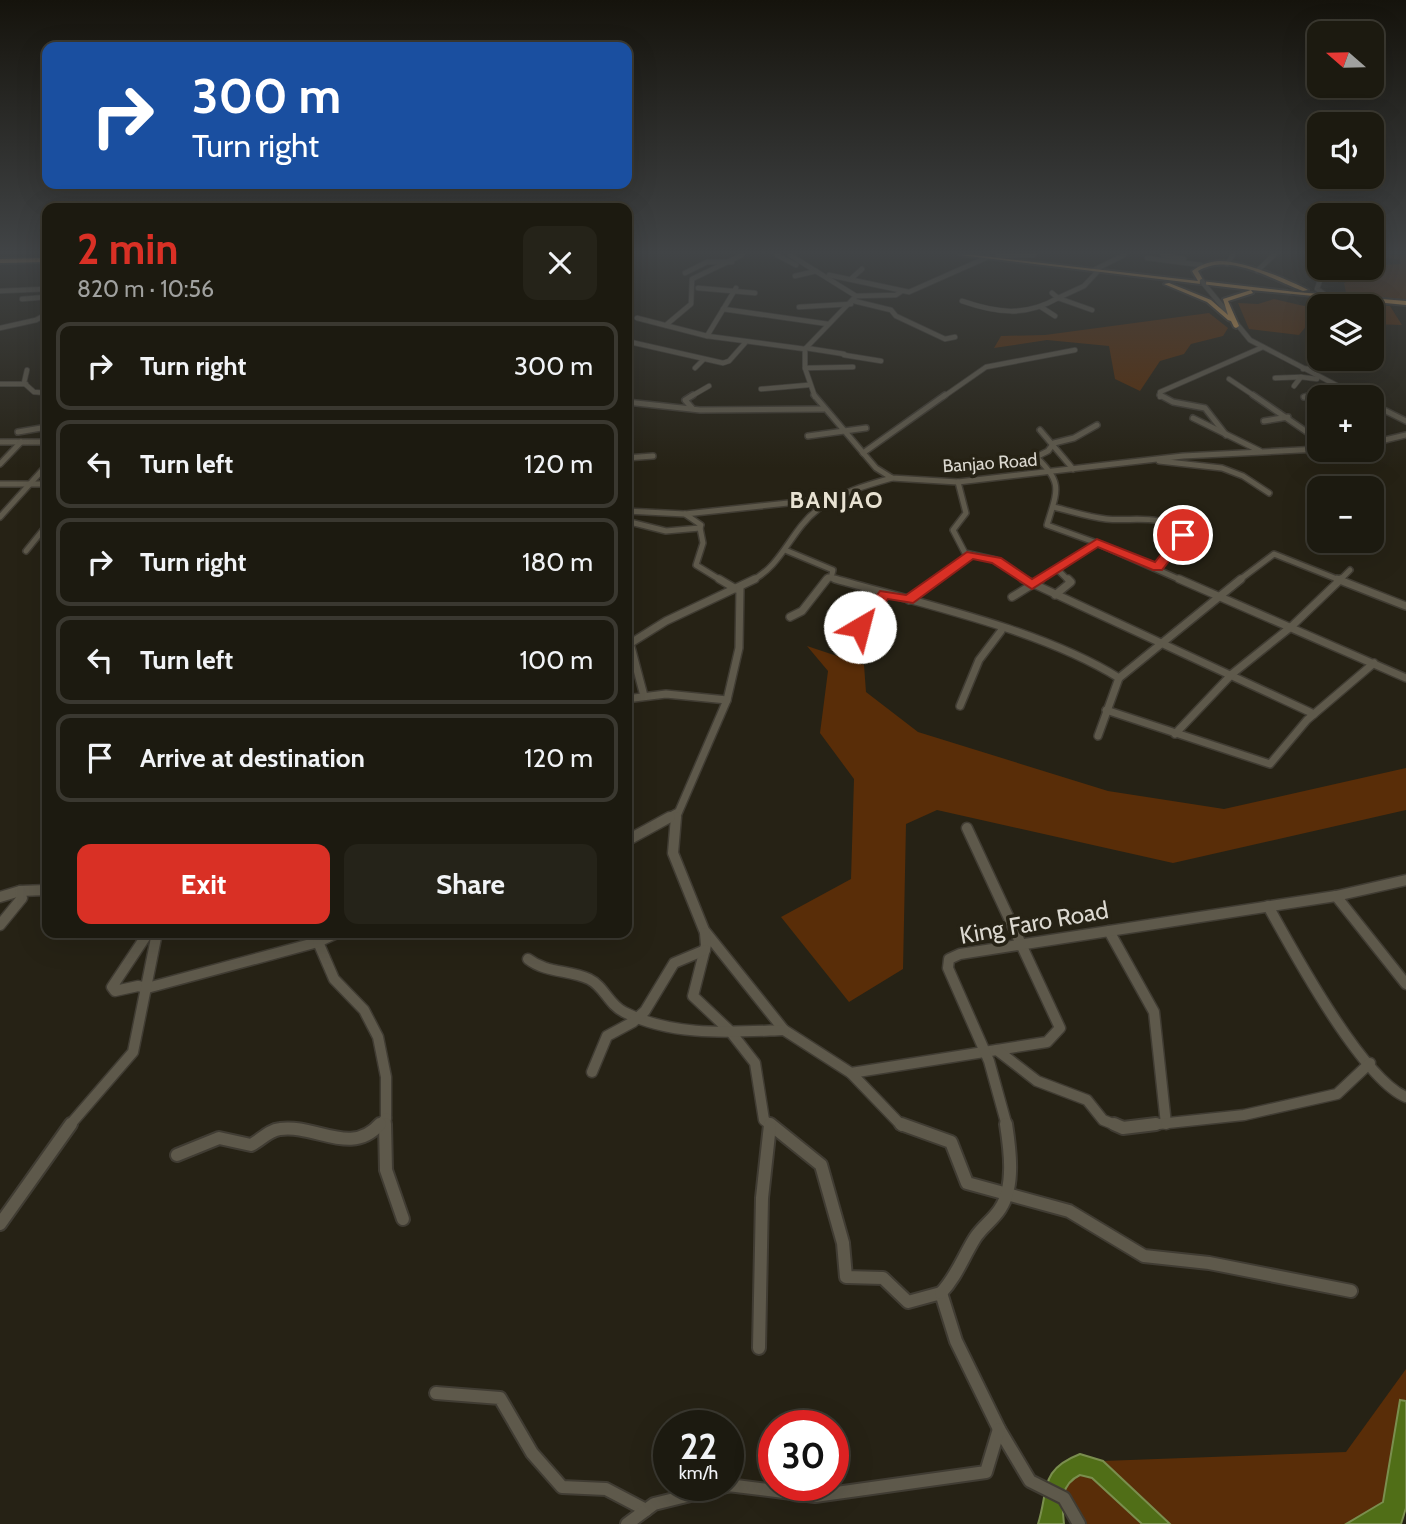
<!DOCTYPE html>
<meta charset="utf-8">
<style>
:root{--surface:#1c1a10;--page:#252319;--text:#f1f3f6;--muted:#a0a19f;--line:#3a3830;--accent:#d93025}
body{margin:0;font-family:Cabin,sans-serif;background:var(--page);color:var(--text);height:100vh;display:flex;flex-direction:column;font-size:26px;white-space:nowrap}
*{box-sizing:border-box;margin:0}
p{font-size:23px;color:var(--muted)}
.icon{flex:none;width:38px;height:38px;fill:none;stroke:currentColor;stroke-width:2;stroke-linecap:round;stroke-linejoin:round}
.map{position:relative;flex:1;overflow:hidden}
.drawer{position:absolute;left:42px;top:203px;width:590px;height:735px;display:flex;flex-direction:column;background:var(--surface);border-radius:14px;box-shadow:0 7px 28px #0002,0 0 0 2px var(--line)}
.drawer>*{flex:none}
.guide{position:absolute;left:42px;top:42px;width:590px;height:147px;border-radius:14px;box-shadow:0 7px 28px #0002,0 0 0 2px var(--line);background:#1a4fa0;color:#fff;overflow:hidden}
.needle{width:46px;rotate:290deg}
.buttons{position:absolute;left:1307px;top:21px;display:grid;gap:14px}
.buttons a{display:grid;place-items:center;width:77px;height:77px;border-radius:14px;background:var(--surface);box-shadow:0 7px 28px #0002,0 0 0 2px var(--line);font-size:35px}
.speed{position:absolute;left:653px;top:1410px;display:flex;gap:14px;font-size:35px;font-weight:700;text-align:center}
.speed>*{display:grid;place-content:center;width:91px;height:91px;border-radius:50%;background:var(--surface);box-shadow:0 7px 28px #0002,0 0 0 2px var(--line);line-height:1}
.speed small{font-size:18px;font-weight:400}
.speed .limit{border:10px solid #d22;background:#fff;color:#111}
.pin{position:absolute;display:grid;place-items:center;width:60px;height:60px;color:#fff;margin:-30px;border:4px solid #fff;border-radius:50%;box-shadow:0 2px 7px #0007}
.me{position:absolute;width:77px;margin:-38px;rotate:37deg;stroke-linejoin:round;filter:drop-shadow(0 0 5px #0008)}
.turn{display:flex;align-items:center;gap:24px;height:147px;padding:0 35px;font-size:32px}
.turn .icon{width:91px;height:91px;stroke-width:2.5}
.turn b{display:block;font-size:49px;line-height:60px}
.round{display:grid;place-items:center;flex:none;width:74px;height:74px;border-radius:14px;background:var(--page)}
.headline{display:flex;align-items:center;justify-content:space-between;height:119px;padding:0 35px}
h1{font-size:42px;font-weight:700;line-height:52px;color:var(--accent)}
.button{display:flex;gap:14px;margin-top:auto;padding:14px 35px}
.button a{flex:1;height:80px;border-radius:14px;background:var(--accent);color:#fff;font-size:28px;font-weight:700;line-height:80px;text-align:center}
.button a+a{background:var(--page);color:var(--text)}
ul{padding:0;list-style:none}
li{display:flex;align-items:center;gap:21px;height:88px;margin:0 14px 10px;padding:0 21px;border:4px solid var(--line);border-radius:14px}
li div{flex:1}
li b{display:block;font-size:26px}
li em{font-style:normal}
.map>svg:first-child{display:block}
</style>
<div class="map">
<svg width="1406" height="1524" viewBox="0 0 1406 1524">
<rect width="100%" height="100%" fill="#262215"/>
<g fill="#592d08">
<polygon points="1373,255 1406,255 1406,303 1347,297 1344,283 1353,279 1337,275 1337,268 1401,264 1400,260"/>
<polygon points="1274,299 1304,306 1330,301 1390,306 1402,325 1372,324 1372,306 1320,306 1319,324 1308,324 1299,335 1249,329 1238,303 1258,304"/>
<polygon points="1209,313 1228,328 1223,336 1191,344 1184,354 1160,361 1140,391 1115,379 1109,346 1047,340 994,348 1001,336 1045,335"/>
<polygon points="807,646 864,665 866,692 918,732 1108,791 1224,809 1406,768 1406,810 1173,863 937,810 906,824 903,969 849,1002 781,917 851,879 854,779 820,733 828,671"/>
<polygon points="1406,1369 1406,1401 1400,1400 1383,1502 1346,1524 1170,1524 1103,1461 1346,1452"/>
<polygon points="1080,1475 1092,1478 1142,1524 1084,1524 1063,1492 1068,1483"/>
</g>
<g fill="#506e17" stroke="#7a8e4e" stroke-width="2">
<polygon points="1400,1400 1406,1401 1406,1508 1401,1524 1346,1524 1383,1502"/>
<path d="M1080,1454l23,7 67,63h-28l-50,-46 -12,-3c-21,10 -18,29 -16,49h-26c11,-35 1,-54 42,-70z"/>
</g>
<g fill="none" stroke-linecap="round" stroke-linejoin="round">
<defs>
<g id="minor-far4">
<polyline points="777,255 796,265"/>
<polyline points="790,255 856,296 805,349 805,368 815,397"/>
<polyline points="1163,255 1184,259"/>
<polyline points="1315,255 1320,255"/>
<polyline points="998,256 1034,255"/>
<polyline points="1147,258 1201,265"/>
<polyline points="1227,264 1233,255"/>
<polyline points="1324,268 1317,289 1324,294"/>
<polyline points="1094,270 1124,255"/>
<polyline points="1257,271 1274,255"/>
<polyline points="685,273 707,262 732,262"/>
<polyline points="829,275 909,292 988,257"/>
<polyline points="795,276 816,271"/>
<polyline points="852,278 862,269"/>
<polyline points="1204,284 1250,340 1359,397"/>
<polyline points="698,288 755,293"/>
<polyline points="0,291 47,289"/>
<polyline points="856,296 896,295 902,291"/>
<polyline points="1058,298 1084,286 1098,271"/>
<polyline points="1058,298 1092,310"/>
<polyline points="22,299 47,297"/>
<polyline points="854,301 891,310 896,316 945,339 955,337"/>
<path d="M962,301c35,12 63,16 96,-3l-6,-5"/>
<polyline points="799,307 851,304"/>
<polyline points="1041,307 1055,316"/>
<polyline points="723,309 828,324"/>
<polyline points="637,318 707,336 805,349"/>
<polyline points="666,325 691,304 692,279 742,255"/>
<polyline points="0,328 36,320 47,314"/>
<polyline points="707,336 736,288"/>
<polyline points="626,341 723,363 729,361 745,343"/>
<polyline points="806,348 844,354"/>
<polyline points="844,355 881,361"/>
<polyline points="695,368 703,360"/>
<polyline points="805,368 853,367"/>
<polyline points="1303,369 1351,365 1360,359"/>
<polyline points="27,370 24,383 34,392 47,393"/>
<polyline points="1275,378 1301,377"/>
<polyline points="1229,379 1256,397"/>
<polyline points="0,384 26,384"/>
<polyline points="1294,386 1301,377 1317,379"/>
<polyline points="761,389 808,385"/>
<polyline points="690,397 709,386"/>
<polyline points="943,397 986,367 1075,350"/>
<polyline points="1160,397 1160,392 1263,347"/>
<path d="M1304,397c13,-3 37,-2 44,-5"/>
</g>
<g id="minor-far3">
<polyline points="814,395 876,468 892,478 958,482 1183,456 1320,449"/>
<polyline points="1160,395 1173,402 1205,408 1226,435"/>
<polyline points="1253,395 1320,441"/>
<polyline points="1356,395 1359,397"/>
<polyline points="1304,397 1311,395"/>
<polyline points="627,402 700,410 824,409"/>
<polyline points="1372,404 1406,421"/>
<polyline points="692,408 685,400 693,395"/>
<polyline points="1193,418 1260,451"/>
<polyline points="1264,421 1288,417"/>
<polyline points="1040,430 1073,469"/>
<polyline points="18,432 47,427"/>
<polyline points="808,436 866,428"/>
<polyline points="0,442 47,442"/>
<polyline points="1372,443 1406,435"/>
<polyline points="863,453 945,395"/>
<polyline points="626,458 653,456"/>
<polyline points="1159,461 1222,468 1243,476 1269,493"/>
<polyline points="0,464 21,442"/>
<polyline points="958,482 966,513 953,530 965,553 996,560 1026,581"/>
<polyline points="0,484 47,484"/>
<path d="M1053,507c18,4 35,10 53,12 28,3 56,-7 77,16l-26,33"/>
<polyline points="626,511 685,514 817,500 831,503"/>
<polyline points="0,517 47,465"/>
<polyline points="626,521 666,531 700,528 701,525 685,514"/>
<polyline points="700,528 703,543 696,565 722,581"/>
<polyline points="1097,543 1183,581"/>
<polyline points="785,550 833,570 831,578"/>
<polyline points="26,551 47,525"/>
<polyline points="1058,570 1069,581"/>
<path d="M751,581c31,-15 40,-51 66,-71 21,-17 50,-25 75,-32"/>
<polyline points="825,581 828,577 841,581"/>
<polyline points="936,581 971,555"/>
<path d="M1038,581l59,-38 -50,-18c10,-34 17,-42 -11,-68l12,-6 6,-8 20,-5 23,-13"/>
<polyline points="1238,581 1274,554 1342,581"/>
<polyline points="1339,581 1350,570"/>
</g>
<g id="minor-far2">
<polyline points="719,579 736,589"/>
<path d="M835,579c88,25 207,51 284,99"/>
<polyline points="1023,579 1314,714"/>
<polyline points="1179,579 1406,678"/>
<polyline points="1337,579 1406,606"/>
<polyline points="1055,595 1071,582 1068,579"/>
<polyline points="1012,597 1041,579"/>
<polyline points="909,600 938,579"/>
<polyline points="790,617 802,611 827,579"/>
<polyline points="852,633 885,594"/>
<polyline points="630,643 644,696"/>
<polyline points="626,646 666,621 755,579"/>
<polyline points="626,699 666,694 727,700"/>
<polyline points="960,706 979,660 1001,631"/>
<polyline points="1106,710 1270,764 1307,720 1374,663"/>
<polyline points="1175,734 1232,674 1292,626 1341,579"/>
<polyline points="1098,736 1119,678 1241,579"/>
<polyline points="667,818 676,813"/>
<polyline points="676,818 727,700 739,648 740,588"/>
</g>
<g id="minor-far1">
<polyline points="676,817 673,853 704,930 784,1030 851,1073 1047,1042 1060,1028 967,828"/>
<polyline points="626,841 670,817"/>
<polyline points="1336,896 1406,984"/>
<polyline points="0,897 20,891 47,890"/>
<path d="M1268,906c25,45 94,173 138,191"/>
<polyline points="0,925 22,898 20,891"/>
<polyline points="1109,931 1154,1012 1166,1124"/>
<polyline points="148,933 112,987 115,991 138,986 147,988 318,942 337,933"/>
<polyline points="705,933 706,945 693,996 730,1031 755,1063 764,1120 772,1126"/>
<polyline points="318,942 334,979 364,1010 378,1037 386,1077 386,1118 379,1126"/>
<path d="M528,959c18,14 41,11 61,20 15,7 20,26 35,33 49,25 107,20 160,18"/>
<polyline points="997,1050 1037,1081 1087,1100 1103,1120 1118,1126"/>
<polyline points="592,1072 607,1036 633,1022 645,1011 674,963 705,950"/>
<polyline points="851,1073 902,1126"/>
<polyline points="69,1126 133,1052 157,933"/>
<polyline points="385,1126 386,1118"/>
<polyline points="1007,1126 989,1061 948,968 949,959 960,954 1336,896 1406,880"/>
<polyline points="1140,1126 1244,1115 1337,1094 1370,1063"/>
</g>
<g id="minor">
<polyline points="385,1124 386,1170 403,1219"/>
<polyline points="770,1124 821,1165 843,1243 846,1277 883,1278 908,1302 941,1293 956,1341 999,1429 1030,1481 1064,1498 1079,1524"/>
<polyline points="901,1124 951,1142 967,1183 1069,1211 1144,1256 1209,1263 1351,1291"/>
<polyline points="1114,1124 1123,1128 1156,1124"/>
<path d="M177,1155l42,-17 32,7c10,-5 18,-15 29,-16 36,-5 71,28 100,-5"/>
<polyline points="0,1224 71,1124"/>
<path d="M941,1293c16,-17 22,-36 34,-55 7,-11 18,-18 25,-29 15,-22 10,-59 6,-85"/>
<polyline points="759,1348 762,1198 770,1125"/>
<polyline points="436,1393 500,1398 532,1453 562,1487 606,1489 646,1510"/>
<polyline points="728,1485 815,1496 986,1472 999,1429"/>
<polyline points="627,1524 654,1504 727,1486"/>
</g>
<g id="highway">
<path d="M960,255h12l226,26 -6,-10c8,-6 16,-9 26,-10 23,-1 69,18 90,29l-5,1c-31,-11 -73,-39 -105,-20l5,9 -2,1 95,11 110,9v4l-155,-15 2,3 -25,8 11,25 -3,2 -2,-1 -3,-6 -3,-1 -21,-18 -43,-18 5,-1 42,17 17,15 -5,-16 28,-9z"/>
<polygon points="47,258 47,262 0,263 0,259"/>
</g>
</defs>
<use href="#minor-far4" stroke="#403c33" stroke-width="6"/>
<use href="#minor-far3" stroke="#403c33" stroke-width="8"/>
<use href="#minor-far2" stroke="#403c33" stroke-width="10"/>
<use href="#minor-far1" stroke="#403c33" stroke-width="13"/>
<use href="#minor" stroke="#403c33" stroke-width="16"/>
<use href="#highway" stroke="#403c33" stroke-width="4"/>
<use href="#minor-far4" stroke="#5e594b" stroke-width="4.5"/>
<use href="#minor-far3" stroke="#5e594b" stroke-width="5"/>
<use href="#minor-far2" stroke="#5e594b" stroke-width="7"/>
<use href="#minor-far1" stroke="#5e594b" stroke-width="10"/>
<use href="#minor" stroke="#5e594b" stroke-width="12"/>
<use href="#highway" fill="#ecae5a" fill-rule="evenodd"/>
<defs>
<polyline id="minor-bridge" points="1202,281 1204,284"/>
</defs>
<use href="#minor-bridge" stroke="#403c33" stroke-width="6" stroke-linecap="butt"/>
<use href="#minor-bridge" stroke="#5e594b" stroke-width="4.5"/>
</g>
<linearGradient id="sky" x2="0" y2="1"><stop stop-color="#15130c"/><stop offset="0.54" stop-color="#414446"/><stop offset="1" stop-color="#414446" stop-opacity="0"/></linearGradient>
<rect width="1406" height="468" fill="url(#sky)"/>
<polygon fill="#d93025" stroke="#8d1f18" stroke-width="2" points="1178,533 1189,535 1162,570 1153,570 1098,547 1032,589 992,563 973,559 913,603 888,599 865,630 853,627 880,591 906,595 967,552 1001,558 1032,579 1097,539 1155,562"/>
<g text-anchor="middle" stroke-width="7" stroke-linejoin="round" paint-order="stroke">
<g font-size="18" fill="#dbd8d0" stroke="#262215">
<text transform="translate(990 463) rotate(-4)" y="6">Banjao Road</text>
</g>
<g font-size="23" font-weight="bold" letter-spacing="2" fill="#e8e2d2" stroke="#262215">
<text x="837" y="508">BANJAO</text>
</g>
<g font-size="24" fill="#dbd8d0" stroke="#262215">
<text transform="translate(1034 923) rotate(-10)" y="8">King Faro Road</text>
</g>
</g>
</svg>
<div class="buttons">
<a><svg class="needle" viewBox="-14 -14 28 28"><path d="M0-13l5 13h-10z" fill="#e53935"/><path d="M0 13l5-13h-10z" fill="#a0a19f"/></svg></a>
<a><svg class="icon" aria-label="sound" viewBox="0 0 24 24"><path d="M4 9h4l5-4v14l-5-4H4zM17 9q2 3 0 6"/></svg></a>
<a><svg class="icon" aria-label="search" viewBox="0 0 24 24"><circle cx="10" cy="10" r="6"/><path d="M15 15l6 6"/></svg></a>
<a><svg class="icon" aria-label="layers" viewBox="0 0 24 24"><path d="M12 4l9 5-9 5-9-5zM3 14l9 5 9-5"/></svg></a>
<a>+</a>
<a>−</a>
</div>
<div class="speed"><div>22<small>km/h</small></div><div class="limit">30</div></div>
<div class="pin" style="left:1183px;top:535px;background:#d93025"><svg class="icon" aria-label="arrive" viewBox="0 0 24 24"><path d="M6 21V4h12l-3 4 3 4H6"/></svg></div>
<svg class="me" style="left:860px;top:627px" viewBox="-20 -20 40 40"><circle r="19" fill="#fff"/><path d="M0-13L10 11 0 6-10 11z" fill="#d93025"/></svg>
<div class="guide">
<div class="turn"><svg class="icon" aria-label="right" viewBox="0 0 24 24"><path d="M7 20v-9h11M14 6l5 5-5 5"/></svg><div><b>300 m</b>Turn right</div></div>
</div>
<section class="drawer">
<div class="headline"><div><h1>2 min</h1><p>820 m · 10:56</p></div><a class="round"><svg class="icon" aria-label="close" viewBox="0 0 24 24"><path d="M6 6l12 12M18 6L6 18"/></svg></a></div>
<ul>
<li><svg class="icon" aria-label="right" viewBox="0 0 24 24"><path d="M7 20v-9h11M14 6l5 5-5 5"/></svg><div><b>Turn right</b></div><em>300 m</em></li>
<li><svg class="icon" aria-label="left" viewBox="0 0 24 24"><path d="M17 20v-9H6M10 6l-5 5 5 5"/></svg><div><b>Turn left</b></div><em>120 m</em></li>
<li><svg class="icon" aria-label="right" viewBox="0 0 24 24"><path d="M7 20v-9h11M14 6l5 5-5 5"/></svg><div><b>Turn right</b></div><em>180 m</em></li>
<li><svg class="icon" aria-label="left" viewBox="0 0 24 24"><path d="M17 20v-9H6M10 6l-5 5 5 5"/></svg><div><b>Turn left</b></div><em>100 m</em></li>
<li><svg class="icon" aria-label="arrive" viewBox="0 0 24 24"><path d="M6 21V4h12l-3 4 3 4H6"/></svg><div><b>Arrive at destination</b></div><em>120 m</em></li>
</ul>
<div class="button"><a>Exit</a><a>Share</a></div>
</section>
</div>
